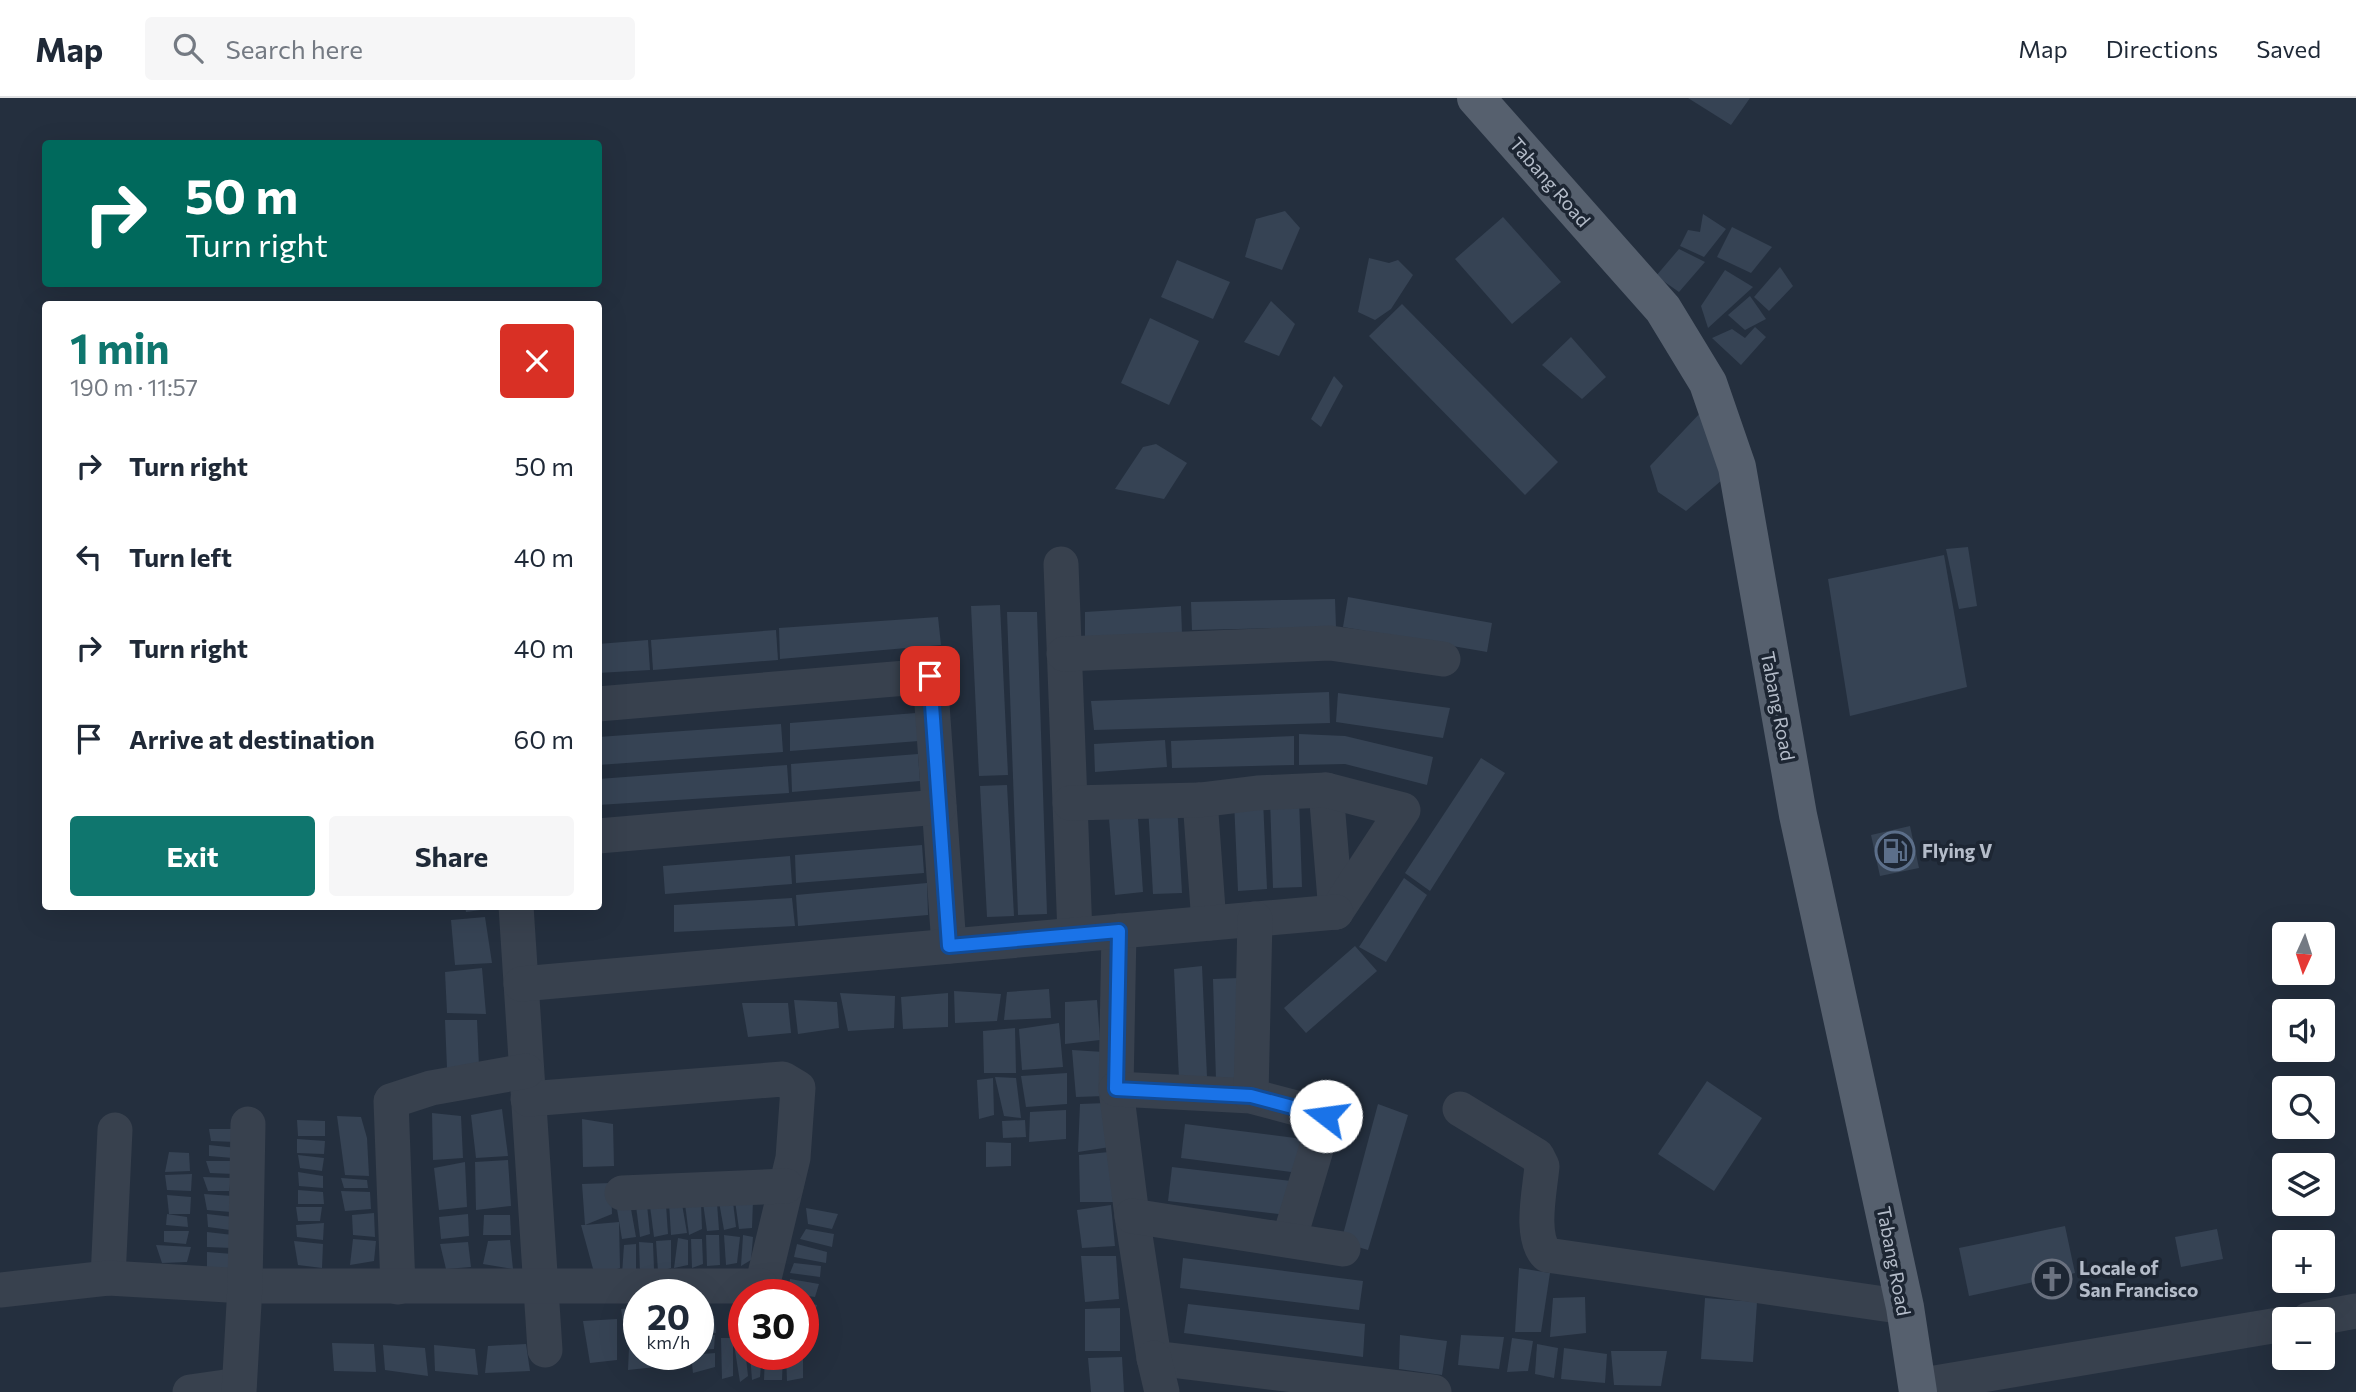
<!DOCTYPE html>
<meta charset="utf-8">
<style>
:root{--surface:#fff;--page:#f6f6f7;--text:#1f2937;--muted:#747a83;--line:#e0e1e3;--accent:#0f766e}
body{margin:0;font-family:Commissioner,sans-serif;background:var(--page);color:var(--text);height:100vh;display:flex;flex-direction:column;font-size:26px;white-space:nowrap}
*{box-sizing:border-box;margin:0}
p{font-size:23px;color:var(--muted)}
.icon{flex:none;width:38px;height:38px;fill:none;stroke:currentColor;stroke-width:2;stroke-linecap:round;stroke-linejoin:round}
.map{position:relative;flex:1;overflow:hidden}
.panel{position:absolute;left:42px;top:203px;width:560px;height:609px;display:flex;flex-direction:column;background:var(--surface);border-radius:7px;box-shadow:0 7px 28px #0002}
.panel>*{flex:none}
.top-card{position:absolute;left:42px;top:42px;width:560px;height:147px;border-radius:7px;box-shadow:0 7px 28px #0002;background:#00695c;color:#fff;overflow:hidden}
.needle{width:46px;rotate:183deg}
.buttons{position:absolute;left:2272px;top:824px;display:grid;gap:14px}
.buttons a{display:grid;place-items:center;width:63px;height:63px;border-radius:7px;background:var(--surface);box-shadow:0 7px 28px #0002;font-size:35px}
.speed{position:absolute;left:623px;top:1181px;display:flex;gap:14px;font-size:35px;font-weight:700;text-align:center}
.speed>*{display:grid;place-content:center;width:91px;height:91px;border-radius:50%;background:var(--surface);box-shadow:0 7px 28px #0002;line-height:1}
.speed small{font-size:18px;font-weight:400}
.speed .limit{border:10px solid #d22;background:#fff;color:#111}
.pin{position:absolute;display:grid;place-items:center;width:60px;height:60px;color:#fff;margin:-30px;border-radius:14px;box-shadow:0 4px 10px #0006}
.me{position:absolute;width:77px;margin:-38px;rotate:285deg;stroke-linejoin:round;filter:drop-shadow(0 0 5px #0008)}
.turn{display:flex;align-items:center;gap:24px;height:147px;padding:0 28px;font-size:32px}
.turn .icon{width:91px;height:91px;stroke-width:2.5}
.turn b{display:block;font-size:49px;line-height:60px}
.round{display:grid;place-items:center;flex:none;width:74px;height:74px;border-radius:7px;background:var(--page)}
.overview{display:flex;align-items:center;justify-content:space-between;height:119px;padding:0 28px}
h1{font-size:42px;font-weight:700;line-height:52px;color:var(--accent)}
.action{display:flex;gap:14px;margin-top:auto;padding:14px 28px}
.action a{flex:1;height:80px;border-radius:7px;background:var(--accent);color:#fff;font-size:28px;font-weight:700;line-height:80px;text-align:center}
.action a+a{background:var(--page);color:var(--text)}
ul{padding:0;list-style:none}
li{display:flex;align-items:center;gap:21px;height:91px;padding:0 28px}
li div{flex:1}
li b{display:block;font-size:26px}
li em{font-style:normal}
header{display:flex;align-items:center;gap:42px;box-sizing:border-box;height:98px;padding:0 35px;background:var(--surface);border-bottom:2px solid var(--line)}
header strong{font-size:33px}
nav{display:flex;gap:38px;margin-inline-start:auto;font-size:24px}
.search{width:490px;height:63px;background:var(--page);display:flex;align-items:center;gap:18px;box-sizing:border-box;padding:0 24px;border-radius:7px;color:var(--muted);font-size:26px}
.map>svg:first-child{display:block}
</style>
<header>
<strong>Map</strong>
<div class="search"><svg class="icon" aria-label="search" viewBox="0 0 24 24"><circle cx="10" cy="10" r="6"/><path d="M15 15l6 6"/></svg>Search here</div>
<nav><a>Map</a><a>Directions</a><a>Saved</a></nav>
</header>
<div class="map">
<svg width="2356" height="1294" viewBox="0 0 2356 1294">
<rect width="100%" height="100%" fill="#242f3e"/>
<g fill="#364354">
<polygon points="1688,0 1750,0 1731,27"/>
<polygon points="1285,113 1300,130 1282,172 1245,159 1256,121"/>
<polygon points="1703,116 1726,131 1704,159 1680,148 1688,132 1700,134"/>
<polygon points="1503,119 1561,184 1512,226 1455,161"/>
<polygon points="1732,129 1772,149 1751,175 1717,159"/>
<polygon points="1679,151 1705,164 1679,194 1656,178"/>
<polygon points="1369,160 1389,165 1398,162 1413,177 1391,211 1375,222 1358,214"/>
<polygon points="1177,162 1230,184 1213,221 1161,199"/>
<polygon points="1780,169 1793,188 1769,213 1754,199"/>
<polygon points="1725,172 1753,189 1708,230 1701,208"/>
<polygon points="1750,198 1766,221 1745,232 1728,217"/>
<polygon points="1271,203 1295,226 1279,258 1244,244"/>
<polygon points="1402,206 1558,364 1525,397 1369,238"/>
<polygon points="1150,220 1199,243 1169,307 1121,285"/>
<polygon points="1755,229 1766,239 1741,267 1712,240 1732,231 1745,240"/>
<polygon points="1571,239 1606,279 1582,301 1542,267"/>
<polygon points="1334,278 1343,288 1321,329 1311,321"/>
<polygon points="1703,312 1722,382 1686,413 1658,394 1650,368"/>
<polygon points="1156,346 1187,365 1164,401 1115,391 1143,349"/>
<polygon points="1968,449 1977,508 1959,511 1946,451"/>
<polygon points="1944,457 1967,589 1850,618 1828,481"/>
<polygon points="1348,499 1492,525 1487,554 1343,529"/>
<polygon points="1335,501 1336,529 1192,532 1191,504"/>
<polygon points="1000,507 1008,677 979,678 971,508"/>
<polygon points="1181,508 1182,535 1085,540 1085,514"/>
<polygon points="1007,514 1037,514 1047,816 1018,817"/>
<polygon points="938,519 941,547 780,561 779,530"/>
<polygon points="776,532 778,562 653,572 651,542"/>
<polygon points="648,542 650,572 598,575 598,546"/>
<polygon points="1329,594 1330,625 1094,632 1091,603"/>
<polygon points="1338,595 1450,610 1443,640 1336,624"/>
<polygon points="916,615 919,643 790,653 790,625"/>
<polygon points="781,626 783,654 598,667 598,639"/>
<polygon points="1299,636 1345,638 1433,659 1427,687 1345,666 1299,667"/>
<polygon points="1294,638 1294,667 1172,670 1171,643"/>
<polygon points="1165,642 1167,669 1095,674 1094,646"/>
<polygon points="918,656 920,683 792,694 791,666"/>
<polygon points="1481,660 1505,675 1430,793 1405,775"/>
<polygon points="787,667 789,695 598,707 598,681"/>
<polygon points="1007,687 1014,818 987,819 980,688"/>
<polygon points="1299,700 1302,789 1273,790 1270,701"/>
<polygon points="1263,702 1267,791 1238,793 1234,703"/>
<polygon points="1177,705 1182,795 1153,796 1148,707"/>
<polygon points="1137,706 1143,794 1115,797 1108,707"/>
<polygon points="1910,728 1919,770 1880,778 1871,737"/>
<polygon points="922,747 924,775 796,785 795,757"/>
<polygon points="790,758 792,786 665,796 663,768"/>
<polygon points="1404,780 1427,797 1386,864 1359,849"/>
<polygon points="927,785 928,817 798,828 796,797"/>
<polygon points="792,800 795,828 674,834 674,807"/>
<polygon points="465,808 495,808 495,810 466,814"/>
<polygon points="485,819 492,865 455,867 451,822"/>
<polygon points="1355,848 1377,873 1306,935 1284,910"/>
<polygon points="1202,868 1207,979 1179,981 1174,871"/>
<polygon points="482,870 486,916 447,915 445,874"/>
<polygon points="1240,880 1244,980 1216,982 1213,881"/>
<polygon points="1049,891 1051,920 1004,922 1007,894"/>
<polygon points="954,893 1001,896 997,923 955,925"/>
<polygon points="840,895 895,898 894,930 848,933"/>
<polygon points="948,895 948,929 903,931 901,899"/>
<polygon points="794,902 837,904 839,930 798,936"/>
<polygon points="1097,902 1100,942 1065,946 1065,904"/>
<polygon points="742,905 788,905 791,935 748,939"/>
<polygon points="445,922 477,922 479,969 447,970"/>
<polygon points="1059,925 1063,969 1022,972 1019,931"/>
<polygon points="1015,930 1016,975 984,975 983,933"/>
<polygon points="1072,952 1104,954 1105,998 1076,999"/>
<polygon points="1067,975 1067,1006 1026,1009 1021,978"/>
<polygon points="995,979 1016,980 1021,1020 1004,1018"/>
<polygon points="993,980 994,1017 979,1021 977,982"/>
<polygon points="1707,983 1762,1020 1714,1093 1658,1056"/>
<polygon points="1107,1005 1110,1049 1078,1054 1080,1006"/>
<polygon points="1378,1006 1408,1017 1368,1152 1341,1144"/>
<polygon points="502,1011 508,1058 476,1060 471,1017"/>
<polygon points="1066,1012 1066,1041 1029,1044 1030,1014"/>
<polygon points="432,1015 461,1018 463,1060 433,1062"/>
<polygon points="337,1018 361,1019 367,1040 369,1078 345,1077"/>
<polygon points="582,1021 613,1026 614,1068 583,1069"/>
<polygon points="297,1022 325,1023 325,1038 298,1038"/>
<polygon points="1025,1022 1026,1039 1003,1040 1002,1023"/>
<polygon points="1185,1026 1303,1041 1299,1075 1181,1060"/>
<polygon points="209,1031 234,1031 235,1044 211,1043"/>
<polygon points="297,1041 325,1043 324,1056 297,1055"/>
<polygon points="986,1044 1011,1045 1011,1068 986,1069"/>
<polygon points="209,1047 237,1050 233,1060 209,1058"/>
<polygon points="169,1054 189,1055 190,1073 165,1074"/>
<polygon points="1109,1054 1116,1104 1080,1104 1079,1057"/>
<polygon points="298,1057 324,1060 322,1073 300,1070"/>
<polygon points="508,1062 511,1108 476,1112 475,1064"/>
<polygon points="206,1063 233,1063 234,1076 210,1075"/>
<polygon points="465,1064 467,1109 439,1112 434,1070"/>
<polygon points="1172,1069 1291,1083 1287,1117 1168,1103"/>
<polygon points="298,1074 323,1078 323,1090 299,1088"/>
<polygon points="192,1076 191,1093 167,1092 165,1077"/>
<polygon points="203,1079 231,1080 229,1093 208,1093"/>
<polygon points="341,1080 367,1082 368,1090 344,1090"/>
<polygon points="611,1085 612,1116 585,1127 619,1124 620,1170 595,1178 581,1127 585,1127 582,1086"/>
<polygon points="298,1092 323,1094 324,1106 298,1106"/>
<polygon points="341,1093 370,1094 371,1111 345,1113"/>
<polygon points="204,1096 233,1098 231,1114 207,1112"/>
<polygon points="167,1097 191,1099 190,1116 169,1116"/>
<polygon points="753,1102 752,1130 739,1131 735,1103"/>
<polygon points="719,1104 733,1104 736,1129 724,1132"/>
<polygon points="669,1105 682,1106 687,1135 671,1137"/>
<polygon points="701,1105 702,1131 689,1137 685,1106"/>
<polygon points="703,1105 717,1105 719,1132 707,1133"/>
<polygon points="647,1107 650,1136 640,1139 636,1108"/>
<polygon points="666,1107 668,1136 654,1139 650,1108"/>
<polygon points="1111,1107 1115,1148 1082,1150 1077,1112"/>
<polygon points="296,1109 322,1109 320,1123 298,1123"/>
<polygon points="806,1110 838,1116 832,1131 808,1126"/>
<polygon points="617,1111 631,1111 636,1139 622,1141"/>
<polygon points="374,1115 375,1139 353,1137 352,1117"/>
<polygon points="167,1116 187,1119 188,1129 166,1127"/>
<polygon points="207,1116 233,1119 230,1132 208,1129"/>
<polygon points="468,1116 469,1138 441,1141 439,1119"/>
<polygon points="484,1117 510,1117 511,1137 483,1137"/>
<polygon points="324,1125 323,1142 297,1139 296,1127"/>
<polygon points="2065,1128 2075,1175 1969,1198 1959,1150"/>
<polygon points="806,1131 834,1136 832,1149 800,1141"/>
<polygon points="2217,1131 2223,1161 2181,1169 2175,1139"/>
<polygon points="164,1133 189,1133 186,1146 164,1144"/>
<polygon points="207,1134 233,1137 232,1150 207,1149"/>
<polygon points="706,1137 719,1137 720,1167 707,1168"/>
<polygon points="724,1137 740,1139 737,1165 726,1167"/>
<polygon points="743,1137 753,1139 751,1162 741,1168"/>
<polygon points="678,1140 688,1142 688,1167 674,1170"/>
<polygon points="353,1141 376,1143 374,1163 350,1167"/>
<polygon points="691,1141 702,1141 703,1166 692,1170"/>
<polygon points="510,1142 513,1171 483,1166 488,1143"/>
<polygon points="671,1142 671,1170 658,1174 656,1143"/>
<polygon points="294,1143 323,1146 322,1170 298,1167"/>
<polygon points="468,1144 471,1169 446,1171 440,1146"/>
<polygon points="639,1144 653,1145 654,1171 640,1175"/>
<polygon points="636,1146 636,1172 622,1176 624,1147"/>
<polygon points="797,1146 827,1154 826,1165 794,1159"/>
<polygon points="156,1147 191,1149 187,1164 162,1165"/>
<polygon points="207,1154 233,1156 233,1171 207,1170"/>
<polygon points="1081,1158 1116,1158 1119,1201 1085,1204"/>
<polygon points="1183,1160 1363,1183 1359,1212 1180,1190"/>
<polygon points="794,1165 821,1168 820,1179 790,1175"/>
<polygon points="1519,1170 1550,1175 1541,1234 1515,1234"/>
<polygon points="790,1181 819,1186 815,1199 788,1195"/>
<polygon points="1585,1199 1586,1235 1550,1239 1553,1200"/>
<polygon points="1705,1200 1757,1204 1753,1264 1701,1261"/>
<polygon points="803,1204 817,1207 813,1221 803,1221"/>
<polygon points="1188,1206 1365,1226 1363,1259 1184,1235"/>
<polygon points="639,1209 639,1226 624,1229 621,1211"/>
<polygon points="1120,1210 1120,1253 1085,1253 1085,1211"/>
<polygon points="698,1217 714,1218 716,1235 698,1233"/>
<polygon points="617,1221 617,1262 590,1265 583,1223"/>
<polygon points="639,1231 639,1245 627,1247 625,1232"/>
<polygon points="715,1237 714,1251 698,1252 698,1238"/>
<polygon points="1400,1237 1447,1243 1442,1277 1399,1271"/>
<polygon points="1461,1237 1504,1239 1499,1271 1458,1267"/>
<polygon points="721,1240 733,1240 744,1242 748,1278 740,1284 733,1240 733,1278 722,1281"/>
<polygon points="1512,1240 1533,1243 1528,1273 1507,1274"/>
<polygon points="332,1245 374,1246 376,1274 334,1273"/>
<polygon points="526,1246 530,1273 485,1275 488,1248"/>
<polygon points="1537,1246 1558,1250 1554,1280 1535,1276"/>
<polygon points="383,1247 425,1250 428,1278 385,1272"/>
<polygon points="434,1247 475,1251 478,1277 435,1273"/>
<polygon points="639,1248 639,1256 655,1256 656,1269 628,1272 629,1250"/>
<polygon points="1564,1250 1607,1256 1605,1285 1561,1281"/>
<polygon points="1611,1253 1667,1253 1661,1288 1614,1287"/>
<polygon points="715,1255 715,1269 693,1275 691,1257"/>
<polygon points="750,1256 762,1256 760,1279 752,1282"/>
<polygon points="765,1256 783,1256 782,1282 764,1282"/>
<polygon points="786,1256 803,1256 803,1280 787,1283"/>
<polygon points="1122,1259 1124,1294 1091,1294 1088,1260"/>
</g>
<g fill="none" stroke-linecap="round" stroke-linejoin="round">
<g stroke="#38414e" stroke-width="35">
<polyline points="1061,466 1075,837"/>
<polyline points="1064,556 1330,545 1443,561"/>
<polyline points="598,606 930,578 949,848"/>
<polyline points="1326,692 1336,814"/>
<polyline points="1200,702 1209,825"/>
<polyline points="1070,705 1200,702 1257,695 1326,692 1403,712 1336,814"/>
<polyline points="598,738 939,709"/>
<polyline points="516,808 545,1252"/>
<polyline points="1119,833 1116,991 1132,1118 1154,1260 1434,1294"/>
<polyline points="521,886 1336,814"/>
<polyline points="1116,991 1251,998 1326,1018 1289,1142"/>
<polyline points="1251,998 1255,821"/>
<polyline points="528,1001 783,981 798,990 793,1060 760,1197"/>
<path d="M1460,1011l77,47 5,10c-2,24 -13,71 5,89l358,52"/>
<polyline points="622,1095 786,1088"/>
<polyline points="1132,1118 1343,1151"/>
<polyline points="108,1180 115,1032"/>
<polyline points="398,1189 391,1003 431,990 526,973"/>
<polyline points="0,1192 108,1180 245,1188 761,1188"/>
<polyline points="2308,1222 2356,1213"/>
<polyline points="1154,1260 1162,1294"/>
<polyline points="1917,1288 2284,1226"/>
<polyline points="190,1294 239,1287"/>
<polyline points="239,1294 245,1188 248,1026"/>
</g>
<polyline stroke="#56606e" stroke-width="38" points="1476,0 1663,211 1708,285 1737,369 1798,717 1905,1209 1918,1294"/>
</g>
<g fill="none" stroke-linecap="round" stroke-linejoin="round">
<defs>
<polyline id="route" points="930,578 949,848 1119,833 1116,991 1251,998 1326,1018"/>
</defs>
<use href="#route" stroke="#114b97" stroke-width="18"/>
<use href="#route" stroke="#1a73e8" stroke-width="12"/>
</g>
<defs>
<symbol id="fuel-ring" viewBox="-11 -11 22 22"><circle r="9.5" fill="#1d2633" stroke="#5c6f8a" stroke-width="1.5"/><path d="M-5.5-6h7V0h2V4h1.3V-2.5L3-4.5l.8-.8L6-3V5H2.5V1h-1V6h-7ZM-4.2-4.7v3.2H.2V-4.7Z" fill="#5c6f8a"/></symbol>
<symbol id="church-ring" viewBox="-11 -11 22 22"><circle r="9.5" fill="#1d2633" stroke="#6b7280" stroke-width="1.5"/><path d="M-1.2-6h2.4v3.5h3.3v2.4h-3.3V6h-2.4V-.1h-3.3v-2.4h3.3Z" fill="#6b7280"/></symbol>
</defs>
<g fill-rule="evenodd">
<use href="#fuel-ring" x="1873" y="731" width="44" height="44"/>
<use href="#church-ring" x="2030" y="1159" width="44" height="44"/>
</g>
<g text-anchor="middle" stroke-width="7" stroke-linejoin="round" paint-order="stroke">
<g font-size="19" fill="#b4bcc9" stroke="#1d2633">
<text transform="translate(1550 84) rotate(49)" y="7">Tabang Road</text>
<text transform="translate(1778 608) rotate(79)" y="7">Tabang Road</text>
<text transform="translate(1894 1163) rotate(79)" y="7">Tabang Road</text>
</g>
<g font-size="19" font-weight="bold" fill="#b4bcc9" stroke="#1d2633" text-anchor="start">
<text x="1922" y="760">Flying V</text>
<text x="2079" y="1177">Locale of<tspan x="2079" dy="22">San Francisco</tspan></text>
</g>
</g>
</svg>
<div class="buttons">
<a><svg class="needle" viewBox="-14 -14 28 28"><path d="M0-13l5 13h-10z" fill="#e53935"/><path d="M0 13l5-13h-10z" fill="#747a83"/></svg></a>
<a><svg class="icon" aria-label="sound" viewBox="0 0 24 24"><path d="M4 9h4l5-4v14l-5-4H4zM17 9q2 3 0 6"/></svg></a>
<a><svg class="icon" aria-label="search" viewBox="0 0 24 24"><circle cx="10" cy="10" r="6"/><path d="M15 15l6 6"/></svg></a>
<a><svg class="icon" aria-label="layers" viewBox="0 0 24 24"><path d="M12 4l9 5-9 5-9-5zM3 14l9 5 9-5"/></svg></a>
<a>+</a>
<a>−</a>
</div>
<div class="speed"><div>20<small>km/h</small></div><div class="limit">30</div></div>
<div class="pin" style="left:930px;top:578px;background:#d93025"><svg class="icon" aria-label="arrive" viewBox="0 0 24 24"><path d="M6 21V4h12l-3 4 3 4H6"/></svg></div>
<svg class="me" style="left:1326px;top:1018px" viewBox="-20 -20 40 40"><circle r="19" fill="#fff"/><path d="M0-13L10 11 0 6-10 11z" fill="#1a73e8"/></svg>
<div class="top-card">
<div class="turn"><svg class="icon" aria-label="right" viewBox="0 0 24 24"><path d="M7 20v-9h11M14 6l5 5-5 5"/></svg><div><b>50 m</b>Turn right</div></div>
</div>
<section class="panel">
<div class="overview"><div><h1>1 min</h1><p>190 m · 11:57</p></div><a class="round" style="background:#d93025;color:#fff"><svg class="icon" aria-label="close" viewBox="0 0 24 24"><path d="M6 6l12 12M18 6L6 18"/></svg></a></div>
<ul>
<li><svg class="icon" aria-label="right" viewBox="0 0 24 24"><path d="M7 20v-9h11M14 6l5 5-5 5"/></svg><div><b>Turn right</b></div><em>50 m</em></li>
<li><svg class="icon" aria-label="left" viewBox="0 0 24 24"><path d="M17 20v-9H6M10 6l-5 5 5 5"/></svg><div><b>Turn left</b></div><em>40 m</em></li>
<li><svg class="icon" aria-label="right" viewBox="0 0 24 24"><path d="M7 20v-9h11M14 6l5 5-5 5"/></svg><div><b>Turn right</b></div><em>40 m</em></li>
<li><svg class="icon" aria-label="arrive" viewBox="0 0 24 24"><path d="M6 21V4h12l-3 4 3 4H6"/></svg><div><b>Arrive at destination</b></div><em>60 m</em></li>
</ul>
<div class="action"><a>Exit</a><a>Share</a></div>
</section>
</div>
